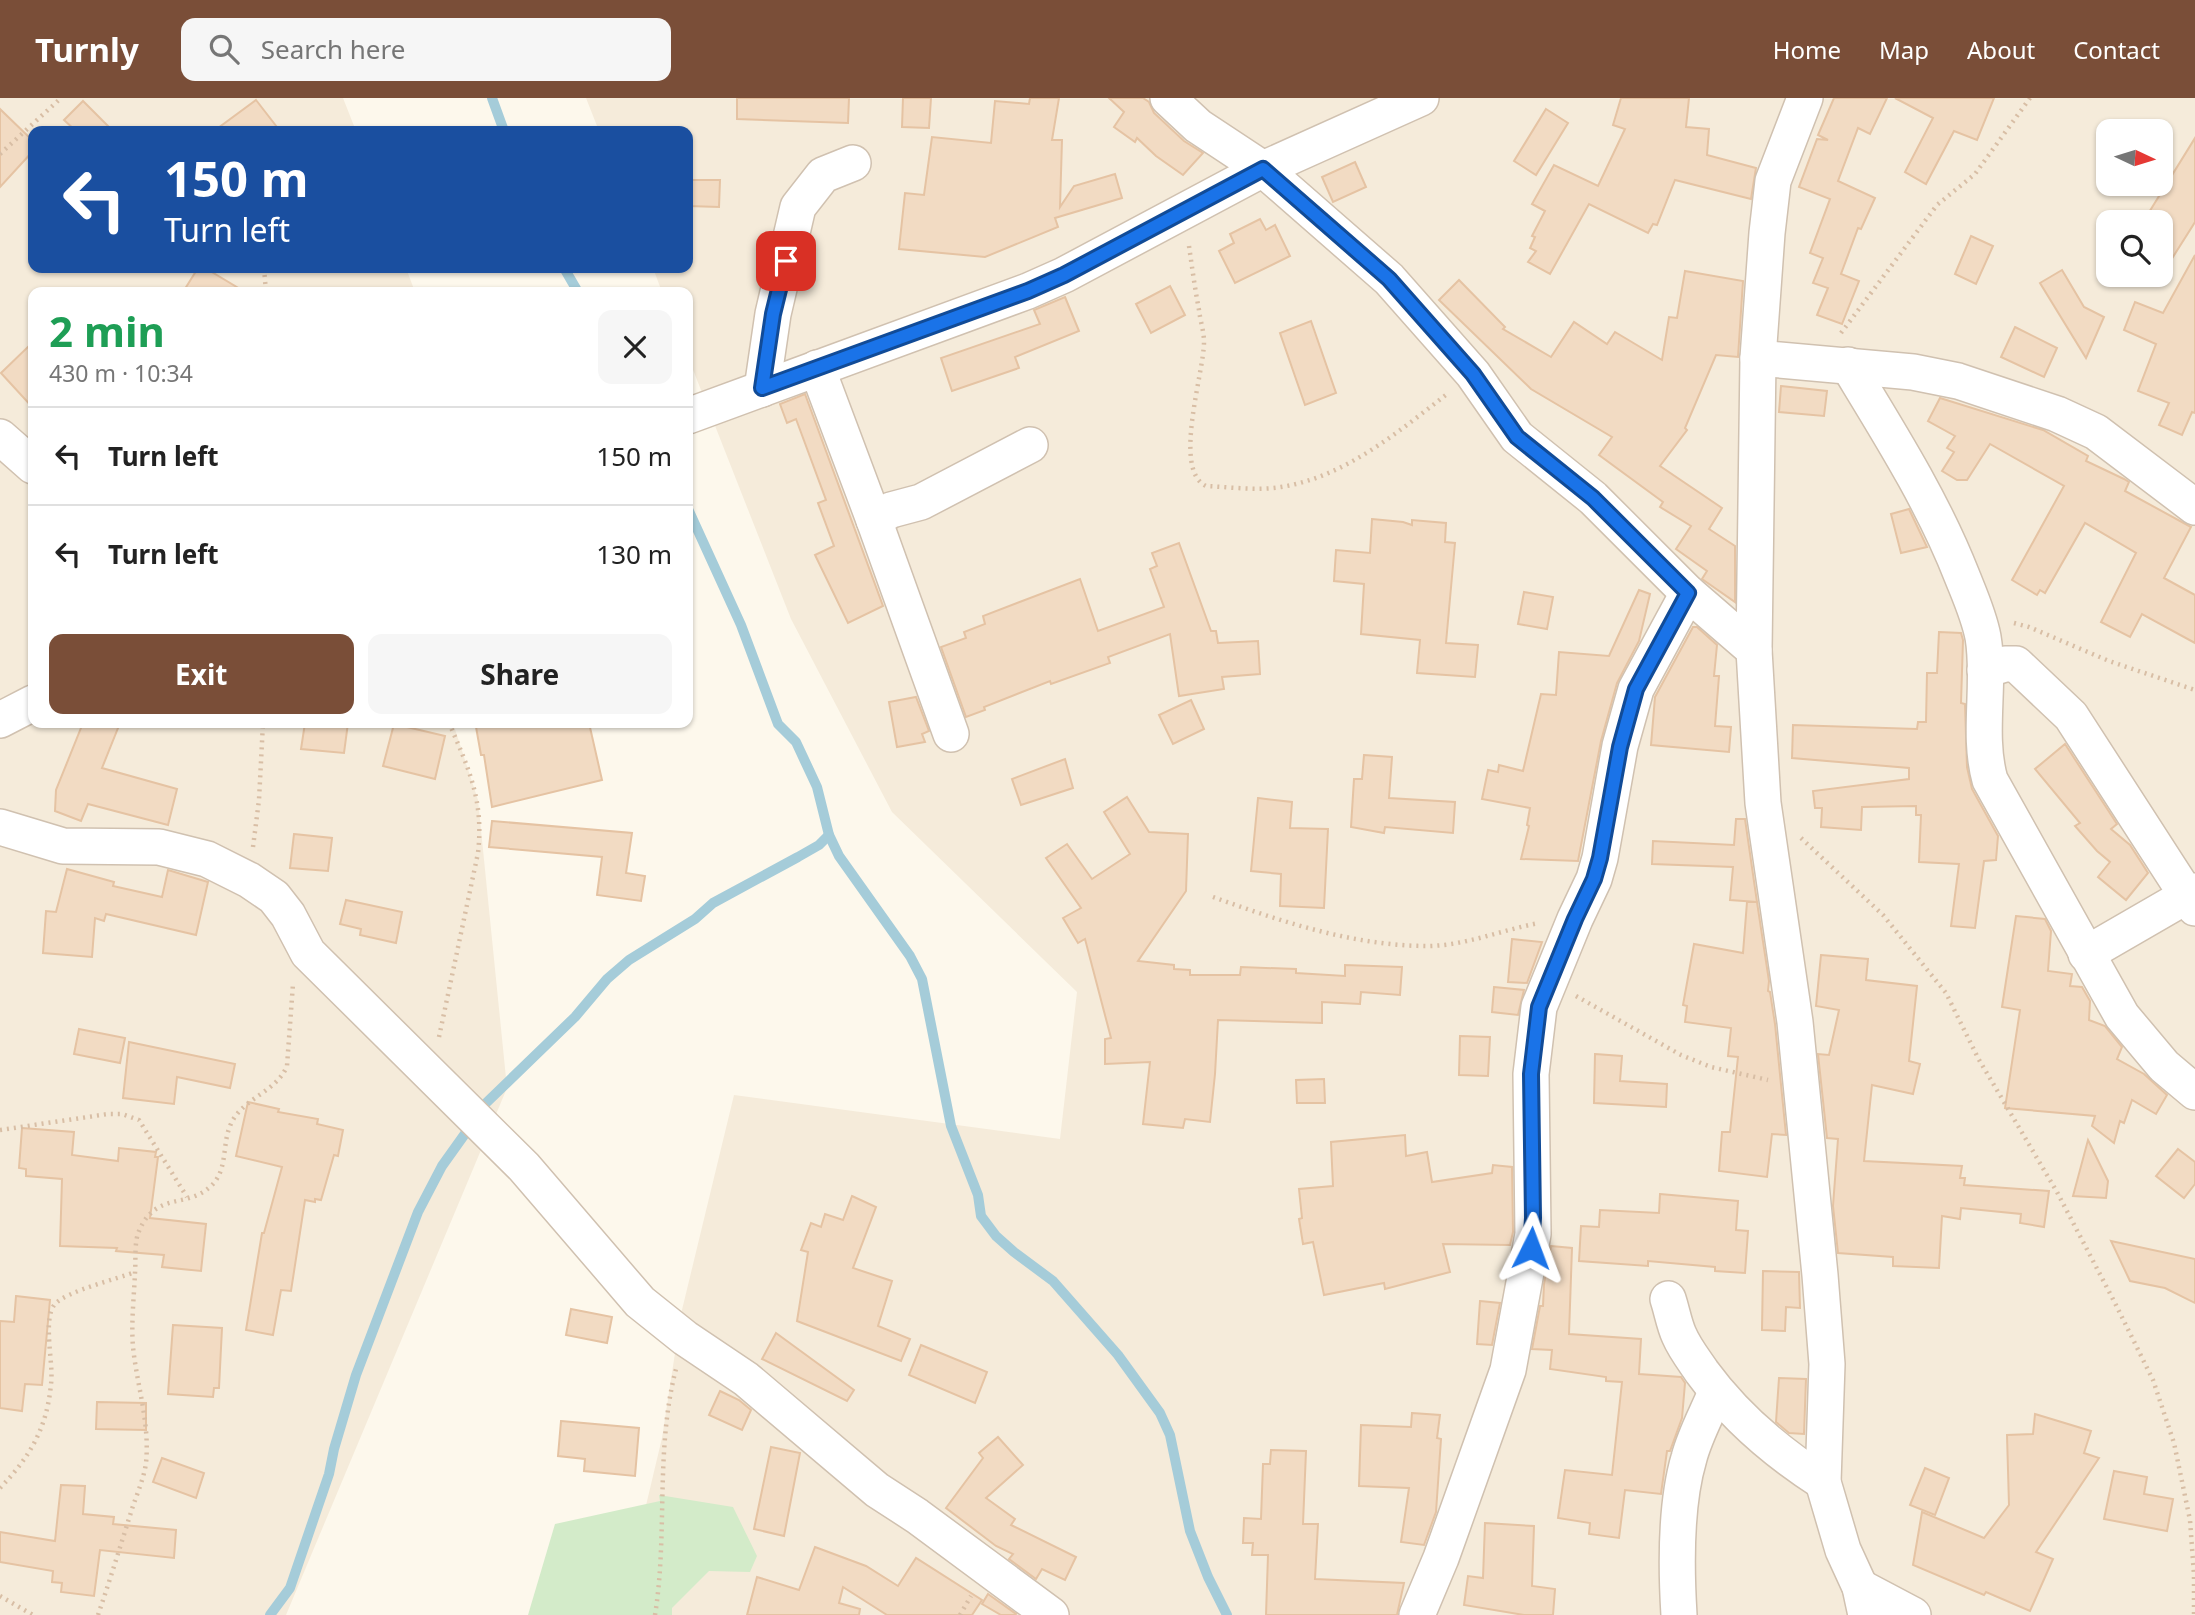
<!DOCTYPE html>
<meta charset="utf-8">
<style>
:root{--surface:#fff;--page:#f6f6f6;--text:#222;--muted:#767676;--line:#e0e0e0;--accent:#7a4e38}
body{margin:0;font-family:"Noto Sans",sans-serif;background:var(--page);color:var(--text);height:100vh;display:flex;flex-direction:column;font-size:26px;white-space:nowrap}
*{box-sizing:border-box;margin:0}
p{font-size:23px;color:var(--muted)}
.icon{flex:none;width:38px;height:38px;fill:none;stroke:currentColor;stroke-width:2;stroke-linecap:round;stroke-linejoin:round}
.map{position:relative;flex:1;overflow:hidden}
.side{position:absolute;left:28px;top:189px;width:665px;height:441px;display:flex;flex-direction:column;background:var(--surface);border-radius:14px;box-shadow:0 2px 5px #0004}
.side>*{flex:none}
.guide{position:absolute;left:28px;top:28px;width:665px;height:147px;border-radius:14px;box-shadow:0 2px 5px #0004;background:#1a4fa0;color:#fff;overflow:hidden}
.needle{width:46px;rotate:94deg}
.controls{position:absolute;left:2096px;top:21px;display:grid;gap:14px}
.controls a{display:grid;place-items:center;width:77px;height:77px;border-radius:14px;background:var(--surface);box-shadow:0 2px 5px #0004;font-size:35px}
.pin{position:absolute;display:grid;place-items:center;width:60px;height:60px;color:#fff;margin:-30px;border-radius:14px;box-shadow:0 4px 10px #0006}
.me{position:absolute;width:77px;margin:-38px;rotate:3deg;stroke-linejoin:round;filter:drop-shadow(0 0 5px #0008)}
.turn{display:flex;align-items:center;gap:24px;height:147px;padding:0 21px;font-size:32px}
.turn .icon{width:91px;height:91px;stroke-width:2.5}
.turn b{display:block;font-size:49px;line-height:60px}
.round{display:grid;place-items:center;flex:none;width:74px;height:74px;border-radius:14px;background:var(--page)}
.overview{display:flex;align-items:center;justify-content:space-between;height:119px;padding:0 21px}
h1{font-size:42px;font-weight:700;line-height:52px;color:#1e9e55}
.primary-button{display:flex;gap:14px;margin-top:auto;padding:14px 21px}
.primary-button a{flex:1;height:80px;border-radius:14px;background:var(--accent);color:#fff;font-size:28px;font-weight:700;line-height:80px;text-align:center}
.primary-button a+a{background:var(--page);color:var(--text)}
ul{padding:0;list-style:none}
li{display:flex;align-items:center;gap:21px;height:98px;padding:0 21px;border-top:2px solid var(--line)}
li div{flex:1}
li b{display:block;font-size:26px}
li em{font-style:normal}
header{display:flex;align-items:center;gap:42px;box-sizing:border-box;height:98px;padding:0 35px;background:var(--accent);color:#fff}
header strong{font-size:33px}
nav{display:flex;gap:38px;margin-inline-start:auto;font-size:24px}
.search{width:490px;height:63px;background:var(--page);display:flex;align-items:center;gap:18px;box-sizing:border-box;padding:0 24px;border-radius:14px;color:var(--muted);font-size:26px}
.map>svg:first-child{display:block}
</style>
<header>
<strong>Turnly</strong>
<div class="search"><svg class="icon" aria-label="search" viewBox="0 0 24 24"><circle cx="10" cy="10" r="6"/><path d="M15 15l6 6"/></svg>Search here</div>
<nav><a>Home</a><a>Map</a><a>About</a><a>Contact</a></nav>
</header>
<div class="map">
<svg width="2195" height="1517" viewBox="0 0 2195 1517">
<rect width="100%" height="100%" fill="#fdf8ec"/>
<g fill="#f5ebda" fill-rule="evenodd">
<polygon points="0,0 343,0 356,33 33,33 33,170 406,170 415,194 33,194 33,625 453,625 478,702 507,990 286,1517 0,1517"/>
<path d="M586,0h1609v1517h-1575l42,-177 19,-124 53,-219 326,44 17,-147 -185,-180 -101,-193 -103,-262v-65h-26l-9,-24h35v-137h-89zM2109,33h52v53h-52zM2109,124h52v53h-52z"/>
</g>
<polygon fill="#d3ebc9" points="659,1397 733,1409 757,1458 750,1474 709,1473 672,1510 672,1517 528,1517 555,1426 660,1403"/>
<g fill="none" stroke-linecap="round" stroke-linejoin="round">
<g stroke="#a5ccd9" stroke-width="10">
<polyline points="492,0 504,33"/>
<polyline points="564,170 578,194"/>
<polyline points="688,411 741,527 778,626 796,644 817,689 829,737 839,758 910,858 922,881 951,1028 978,1097 981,1118 996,1138 1014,1154 1053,1183 1118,1257 1160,1315 1170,1337 1190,1433 1208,1479 1227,1517"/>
<polyline points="485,1006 575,919 607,881 629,862 695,821 713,805 798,759 819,747 829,737"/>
<polyline points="270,1517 290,1490 329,1376 334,1351 356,1277 418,1114 442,1068 472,1026"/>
</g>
</g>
<g fill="#f2dbc3" stroke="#e5c3a3" stroke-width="2">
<polygon points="737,0 849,0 848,25 737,21"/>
<polygon points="903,0 931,0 929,30 902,29"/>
<polygon points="1030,0 1059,0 1052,42 1062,42 1060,109 1074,88 1115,76 1122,100 1055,120 1058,129 985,159 899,151 905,95 924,97 932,39 991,45 995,3 1029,6"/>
<polygon points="1109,0 1143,0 1149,4 1154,15 1184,43 1203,55 1183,77 1156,58 1137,40 1135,44 1114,29 1124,14"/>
<polygon points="1621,0 1689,0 1686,29 1709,31 1707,57 1756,70 1751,101 1675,82 1657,127 1653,126 1648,135 1589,106 1550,176 1528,164 1536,153 1530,150 1535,139 1532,138 1545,113 1532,106 1554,67 1598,88 1625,31 1613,27"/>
<polygon points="1834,0 1887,0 1870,36 1858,30 1838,83 1875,100 1861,131 1858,130 1841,176 1859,183 1842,226 1817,217 1828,190 1813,185 1823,160 1810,155 1830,101 1799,89 1817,41 1828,42 1818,37"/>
<polygon points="1895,0 1994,0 1977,42 1954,33 1926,86 1905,74 1933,20"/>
<polygon points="256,2 280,33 214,33"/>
<polygon points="83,3 113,33 76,33 64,22"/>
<polygon points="0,11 33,43 33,53 0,89"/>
<polygon points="1546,11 1568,25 1536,77 1514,63"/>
<polygon points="2195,40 2195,124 2161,178 2161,124 2143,124"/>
<polygon points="1355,64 1366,89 1333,104 1322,79"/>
<polygon points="688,82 720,82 719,109 688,108"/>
<polygon points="1260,121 1266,132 1275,127 1290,158 1235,185 1219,153 1234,145 1230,136"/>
<polygon points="1971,138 1993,148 1976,186 1955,176"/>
<polygon points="2195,157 2195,315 2192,314 2182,337 2159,327 2169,305 2138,293 2156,246 2124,232 2135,204 2163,215"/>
<polygon points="198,170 205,170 245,194 183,194"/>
<polygon points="2062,172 2084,209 2104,219 2086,260 2040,185"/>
<polygon points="1685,173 1743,183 1738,259 1716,257 1685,330 1687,332 1660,368 1722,410 1709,431 1735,448 1735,504 1702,481 1707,473 1676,451 1691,428 1660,409 1663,404 1599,357 1612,339 1531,291 1439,202 1459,182 1505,229 1503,231 1551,259 1574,224 1607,246 1615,234 1662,262 1669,219 1677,220"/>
<polygon points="1170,188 1185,217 1151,235 1136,206"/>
<polygon points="1065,199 1079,233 1015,259 1019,270 952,293 941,260 1040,226 1034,212"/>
<polygon points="1311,223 1336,295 1305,307 1280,235"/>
<polygon points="2015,229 2057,250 2044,279 2001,259"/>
<polygon points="33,244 33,310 1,275"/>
<polygon points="1781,288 1827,293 1824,318 1779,314"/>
<polygon points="805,296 883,508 848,525 815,457 834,448 818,405 826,402 796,321 787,325 780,306"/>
<polygon points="1940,300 2043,332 2088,358 2086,363 2124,381 2129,384 2125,393 2191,429 2164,480 2195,497 2195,545 2142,516 2130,539 2101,524 2136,455 2085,425 2045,495 2040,492 2037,497 2012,482 2064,388 1990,346 1967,382 1957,382 1942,373 1954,354 1947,350 1955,338 1928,323"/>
<polygon points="1909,411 1927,449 1901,455 1891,416"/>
<polygon points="1372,421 1403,424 1412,427 1412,422 1446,425 1445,444 1455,445 1446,545 1478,547 1475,579 1417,575 1420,542 1361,536 1364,486 1334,483 1336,452 1370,455"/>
<polygon points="1179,445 1211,533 1216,533 1218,545 1258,543 1260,576 1222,579 1224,591 1179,598 1170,536 1108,559 1110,565 1051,586 1050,583 984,609 985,612 966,619 941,549 966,540 964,534 985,526 983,518 1080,481 1098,533 1164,509 1150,471 1157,468 1152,455"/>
<polygon points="1639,492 1650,496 1639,543 1617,585 1601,643 1578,763 1521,761 1529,728 1527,727 1530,710 1482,701 1488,672 1498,674 1499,667 1523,673 1541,596 1556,597 1559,554 1609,558"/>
<polygon points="1524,494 1553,499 1547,531 1518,526"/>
<polygon points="1693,529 1697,529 1717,547 1714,578 1719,578 1715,628 1731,629 1729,654 1651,647 1655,599"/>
<polygon points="1939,534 1961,535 1963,542 1961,605 1965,606 1967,669 1972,691 1998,738 1996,762 1984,763 1975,830 1951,828 1959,766 1919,764 1921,717 1916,717 1916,708 1862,709 1861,732 1821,729 1822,710 1815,710 1813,693 1909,681 1909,670 1792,660 1793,627 1917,631 1918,624 1926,624 1927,575 1937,575"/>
<polygon points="916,599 929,633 922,636 925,644 897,649 889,604"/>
<polygon points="1191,602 1204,631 1173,646 1159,617"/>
<polygon points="83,625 120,625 102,670 177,691 168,727 88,706 81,723 55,713 56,692"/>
<polygon points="305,625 348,625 344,655 301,651"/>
<polygon points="498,625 589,625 602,682 492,709 484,657 481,657 476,629"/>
<polygon points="394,626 445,638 435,681 383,668"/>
<polygon points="2065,646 2117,726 2111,731 2130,747 2148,775 2126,802 2098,779 2110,764 2097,753 2075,728 2080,725 2035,671"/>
<polygon points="1364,657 1392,659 1389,700 1455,704 1453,735 1385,729 1384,735 1351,729 1354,681 1362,681"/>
<polygon points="1065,661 1073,690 1021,707 1012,681"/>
<polygon points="1127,699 1149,734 1188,736 1186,793 1138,863 1174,867 1174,871 1190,872 1190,877 1240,877 1241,869 1296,871 1296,875 1345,878 1345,867 1402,869 1400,897 1361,894 1360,906 1322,904 1322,925 1218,922 1215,976 1210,1024 1185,1021 1183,1030 1143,1026 1150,964 1105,966 1105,941 1111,940 1085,841 1078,845 1063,820 1081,810 1046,760 1067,746 1092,781 1130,756 1104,714"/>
<polygon points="1258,700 1292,704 1290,730 1328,731 1324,810 1280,808 1281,776 1251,773"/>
<polygon points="1736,721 1745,721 1757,804 1730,802 1733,769 1652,766 1653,743 1734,747"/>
<polygon points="492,723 632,735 626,775 645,778 641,803 597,797 602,759 489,749"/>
<polygon points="294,736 332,740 328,773 290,770"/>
<polygon points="67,771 114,784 113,788 162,799 168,772 208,784 196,837 106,816 104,823 95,820 92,859 43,855 46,813 56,814"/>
<polygon points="346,802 402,814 396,845 360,837 361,831 340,826"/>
<polygon points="1747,804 1757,804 1769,883 1768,893 1770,894 1775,926 1786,1037 1772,1036 1767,1079 1719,1073 1722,1034 1730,1034 1738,959 1728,958 1731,930 1685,924 1687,908 1683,907 1694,846 1743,855"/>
<polygon points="2016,818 2045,821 2051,833 2048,873 2072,876 2070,888 2082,889 2090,903 2089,922 2105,928 2122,949 2117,961 2144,976 2167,997 2156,1016 2132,1002 2124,1025 2120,1023 2114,1045 2092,1028 2095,1018 2005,1010 2020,912 2002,909"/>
<polygon points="1512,841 1542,844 1527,885 1508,884"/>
<polygon points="1821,857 1868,861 1866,882 1917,888 1909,963 1920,966 1913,996 1872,987 1864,1063 1962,1068 1960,1080 1965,1080 1964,1087 2049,1093 2044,1129 2020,1125 2021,1116 1961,1110 1960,1121 1942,1118 1939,1170 1893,1168 1893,1159 1838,1155 1833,1108 1838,1041 1827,1040 1818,956 1829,957 1839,912 1816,908"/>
<polygon points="1494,889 1524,892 1518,917 1492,914"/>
<polygon points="79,931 125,940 120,965 74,956"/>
<polygon points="1460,938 1490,939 1488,978 1459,977"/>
<polygon points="129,944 235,966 230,990 177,979 174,1006 123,1000"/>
<polygon points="1595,956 1622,958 1620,983 1667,986 1666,1009 1594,1005"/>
<polygon points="1324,981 1325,1005 1297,1005 1296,982"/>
<polygon points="248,1004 279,1011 278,1014 318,1021 317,1026 343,1032 338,1058 334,1057 321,1102 315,1101 315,1104 305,1102 291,1193 281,1192 273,1237 246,1232 262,1135 264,1135 282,1069 236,1058"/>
<polygon points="22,1030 74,1034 72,1057 118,1063 119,1050 156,1054 155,1059 158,1059 150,1120 206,1126 201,1173 162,1169 164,1157 116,1153 117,1150 60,1148 62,1081 26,1078 26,1071 19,1070"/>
<polygon points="1405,1037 1406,1058 1427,1054 1432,1084 1492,1075 1493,1067 1512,1069 1513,1134 1510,1147 1443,1146 1450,1174 1385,1191 1384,1185 1324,1197 1313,1144 1303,1146 1299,1121 1302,1120 1299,1091 1333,1088 1331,1044"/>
<polygon points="2088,1042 2108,1083 2106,1100 2073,1098"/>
<polygon points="2178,1051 2195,1064 2195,1086 2184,1100 2156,1078"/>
<polygon points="1660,1096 1738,1103 1736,1132 1748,1133 1745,1175 1715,1173 1715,1169 1648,1163 1648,1168 1579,1163 1581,1128 1599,1129 1600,1112 1659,1115"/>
<polygon points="852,1098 876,1109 853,1170 892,1183 878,1228 910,1241 901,1263 797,1223 808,1154 801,1152 811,1125 821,1129 825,1116 843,1122"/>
<polygon points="2111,1143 2195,1161 2195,1205 2165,1190 2130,1183"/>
<polygon points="1551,1148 1572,1150 1569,1236 1641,1241 1639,1276 1681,1279 1685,1285 1682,1320 1670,1353 1667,1353 1661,1396 1625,1392 1619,1440 1589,1436 1590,1425 1558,1420 1565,1372 1612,1377 1622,1284 1606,1283 1606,1279 1550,1271 1552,1252 1532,1251 1540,1208 1543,1208 1544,1186"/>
<polygon points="1763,1173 1799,1174 1800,1210 1786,1209 1785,1233 1762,1232"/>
<polygon points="16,1198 50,1202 42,1287 25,1286 22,1313 0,1310 0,1223 14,1224"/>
<polygon points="1480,1203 1500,1205 1492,1247 1477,1246"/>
<polygon points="571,1211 612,1219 607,1245 566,1237"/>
<polygon points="173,1227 222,1230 219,1290 214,1290 213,1299 168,1296"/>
<polygon points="776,1235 854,1292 847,1303 762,1261"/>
<polygon points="921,1247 987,1274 975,1305 909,1277"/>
<polygon points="1779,1280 1806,1281 1804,1336 1789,1335 1776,1324"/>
<polygon points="720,1293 739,1302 751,1312 742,1332 709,1317"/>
<polygon points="97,1304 146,1305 146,1332 96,1331"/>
<polygon points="1412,1315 1440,1317 1437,1340 1441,1341 1436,1414 1424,1447 1401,1444 1409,1390 1359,1388 1361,1327 1411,1329"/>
<polygon points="2035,1316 2091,1333 2084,1355 2099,1360 2036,1454 2053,1461 2030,1513 1986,1494 1984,1497 1913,1467 1922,1414 1984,1440 2009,1407 2007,1337 2033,1336"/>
<polygon points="561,1323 639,1330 635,1378 584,1373 585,1361 558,1358"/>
<polygon points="998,1339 1023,1367 986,1400 1015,1421 1011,1427 1076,1459 1065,1482 1042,1471 1036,1481 1009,1461 1013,1456 996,1448 946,1410 983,1360 979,1355"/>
<polygon points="771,1349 800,1355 784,1438 754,1431"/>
<polygon points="1271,1352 1306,1353 1303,1426 1318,1426 1315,1481 1404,1485 1397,1517 1266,1517 1268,1457 1252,1457 1253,1445 1243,1445 1244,1420 1261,1421 1263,1366 1270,1366"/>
<polygon points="162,1360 204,1375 196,1400 153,1384"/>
<polygon points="1925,1370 1949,1380 1935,1417 1910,1407"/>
<polygon points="2114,1373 2147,1379 2144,1396 2173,1401 2167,1433 2104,1421"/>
<polygon points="61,1387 85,1388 83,1416 114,1419 113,1426 176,1432 174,1460 100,1452 94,1498 61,1494 62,1485 52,1484 53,1473 0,1464 0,1434 55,1443"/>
<polygon points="1485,1425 1534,1428 1532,1488 1555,1491 1553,1517 1524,1517 1464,1507 1468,1478 1483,1480"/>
<polygon points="815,1449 866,1468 898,1488 916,1460 982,1502 972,1517 887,1517 843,1489 839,1505 860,1511 859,1517 747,1517 757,1479 799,1492"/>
<polygon points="988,1496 1016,1516 1015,1517 1001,1517 982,1506"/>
</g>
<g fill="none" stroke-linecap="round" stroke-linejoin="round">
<defs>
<g id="minor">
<polyline points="1168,0 1198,28 1263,71 1389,181 1473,276 1517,339 1593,400 1688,495 1754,552"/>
<polyline points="1805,0 1773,83 1767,135 1758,260 1754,552 1763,705 1795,924 1820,1177 1827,1266 1823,1384 1843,1452 1860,1489 1866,1517"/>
<polyline points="1758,260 1913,274 1958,283 2057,316 2096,334 2195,409"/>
<path d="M1848,267c42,69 85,137 114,211 8,20 17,40 21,61 8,47 -6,97 7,143l132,236 42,50 31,26"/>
<polyline points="817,270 874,422 891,412 921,404 1030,347"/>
<polyline points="762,291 773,216 798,109 823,77 853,65"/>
<polyline points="688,318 1028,193 1064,177 1263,71 1421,0"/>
<polyline points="0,339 33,368"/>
<polyline points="874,422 951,636"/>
<polyline points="1985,572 2005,566 2016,566 2071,618 2195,810"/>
<polyline points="0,622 33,605"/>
<polyline points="0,729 63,748 159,749 207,761 249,782 274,799 288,817 308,855 524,1069 640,1204 685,1240 746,1281 877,1392 917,1418 1051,1517"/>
<polyline points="2086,856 2195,793"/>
<path d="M1668,1201c4,12 6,25 11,36 6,14 15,25 23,37 33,45 74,80 121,110"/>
<polyline points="1860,1489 1913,1517"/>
<polyline points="1417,1517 1441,1460 1508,1272 1533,1136 1531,976 1539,909 1575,821 1594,781 1600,760 1620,648 1636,591 1688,495"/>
<path d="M1679,1517c-3,-49 -4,-110 10,-157 6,-23 18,-44 27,-66"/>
</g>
</defs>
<use href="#minor" stroke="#d0c1b0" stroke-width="38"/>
<g stroke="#d8bea5" stroke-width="4.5" stroke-dasharray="2 5" stroke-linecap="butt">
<polyline points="0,56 61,0"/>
<path d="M1189,148c3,21 6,43 10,64 1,10 5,21 5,32 0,31 -32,128 2,144 24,1 51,5 75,1 64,-10 117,-55 166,-93"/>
<polyline points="264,170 266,194"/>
<polyline points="1841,235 1937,107 1975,76 2030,0"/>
<polyline points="2014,525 2029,529 2109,563 2195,592"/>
<polyline points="1801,740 1883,817 1946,895 1978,960 2057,1094 2115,1205 2153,1282 2174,1345 2190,1422 2194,1477 2194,1517"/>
<polyline points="253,749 259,702 263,625"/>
<path d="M1213,799c67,24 138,48 210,49 39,1 78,-16 116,-23"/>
<polyline points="1576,898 1681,957 1711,969 1768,982"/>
<path d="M439,939l39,-184c6,-52 -9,-84 -29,-130"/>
<polyline points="0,1032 108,1016 122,1016 139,1022 187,1099"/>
<path d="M0,1390c30,-31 47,-60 51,-104 3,-20 -9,-65 4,-80 12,-13 62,-25 80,-32"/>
<polyline points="0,1498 33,1517"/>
<path d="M98,1517c12,-35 23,-71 34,-106 5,-15 12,-31 14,-46 4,-40 -9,-77 -13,-116 -2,-24 1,-50 2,-74 1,-13 -1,-31 4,-42 17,-40 48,-22 72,-45 17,-16 11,-41 19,-60 11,-28 46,-33 57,-60l6,-82"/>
<path d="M655,1517c13,-81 0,-166 21,-246"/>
<polyline points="960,1517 971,1498"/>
</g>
<use href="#minor" stroke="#fff" stroke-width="35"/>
</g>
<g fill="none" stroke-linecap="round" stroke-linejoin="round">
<defs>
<polyline id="route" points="786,163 773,216 762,290 1028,193 1064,177 1263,71 1389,181 1473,276 1517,339 1593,400 1688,495 1636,591 1620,649 1600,760 1594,781 1575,821 1539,909 1531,976 1533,1120 1531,1150"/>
</defs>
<use href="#route" stroke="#114b97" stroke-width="18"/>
<use href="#route" stroke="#1a73e8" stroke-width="12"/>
</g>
</svg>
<div class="controls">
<a><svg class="needle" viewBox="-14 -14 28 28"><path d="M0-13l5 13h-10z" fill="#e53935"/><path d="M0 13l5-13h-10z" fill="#767676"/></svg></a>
<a><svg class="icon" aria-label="search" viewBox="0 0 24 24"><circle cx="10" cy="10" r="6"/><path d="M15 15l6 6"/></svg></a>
</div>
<div class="pin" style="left:786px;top:163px;background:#d93025"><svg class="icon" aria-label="arrive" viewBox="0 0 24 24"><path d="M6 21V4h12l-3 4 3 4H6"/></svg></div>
<svg class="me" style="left:1531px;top:1150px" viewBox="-20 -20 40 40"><path d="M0-17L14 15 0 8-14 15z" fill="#1a73e8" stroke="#fff" stroke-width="4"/></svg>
<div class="guide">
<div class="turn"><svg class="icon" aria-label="left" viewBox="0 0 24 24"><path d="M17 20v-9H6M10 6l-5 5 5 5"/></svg><div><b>150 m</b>Turn left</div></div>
</div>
<section class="side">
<div class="overview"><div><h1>2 min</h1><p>430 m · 10:34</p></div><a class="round"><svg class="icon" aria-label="close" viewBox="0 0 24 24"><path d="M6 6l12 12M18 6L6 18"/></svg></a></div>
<ul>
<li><svg class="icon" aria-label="left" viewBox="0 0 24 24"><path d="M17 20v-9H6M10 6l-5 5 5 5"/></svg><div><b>Turn left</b></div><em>150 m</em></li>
<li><svg class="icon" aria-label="left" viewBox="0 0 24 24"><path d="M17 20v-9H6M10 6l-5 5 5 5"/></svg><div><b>Turn left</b></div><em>130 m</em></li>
</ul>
<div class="primary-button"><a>Exit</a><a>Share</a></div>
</section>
</div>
